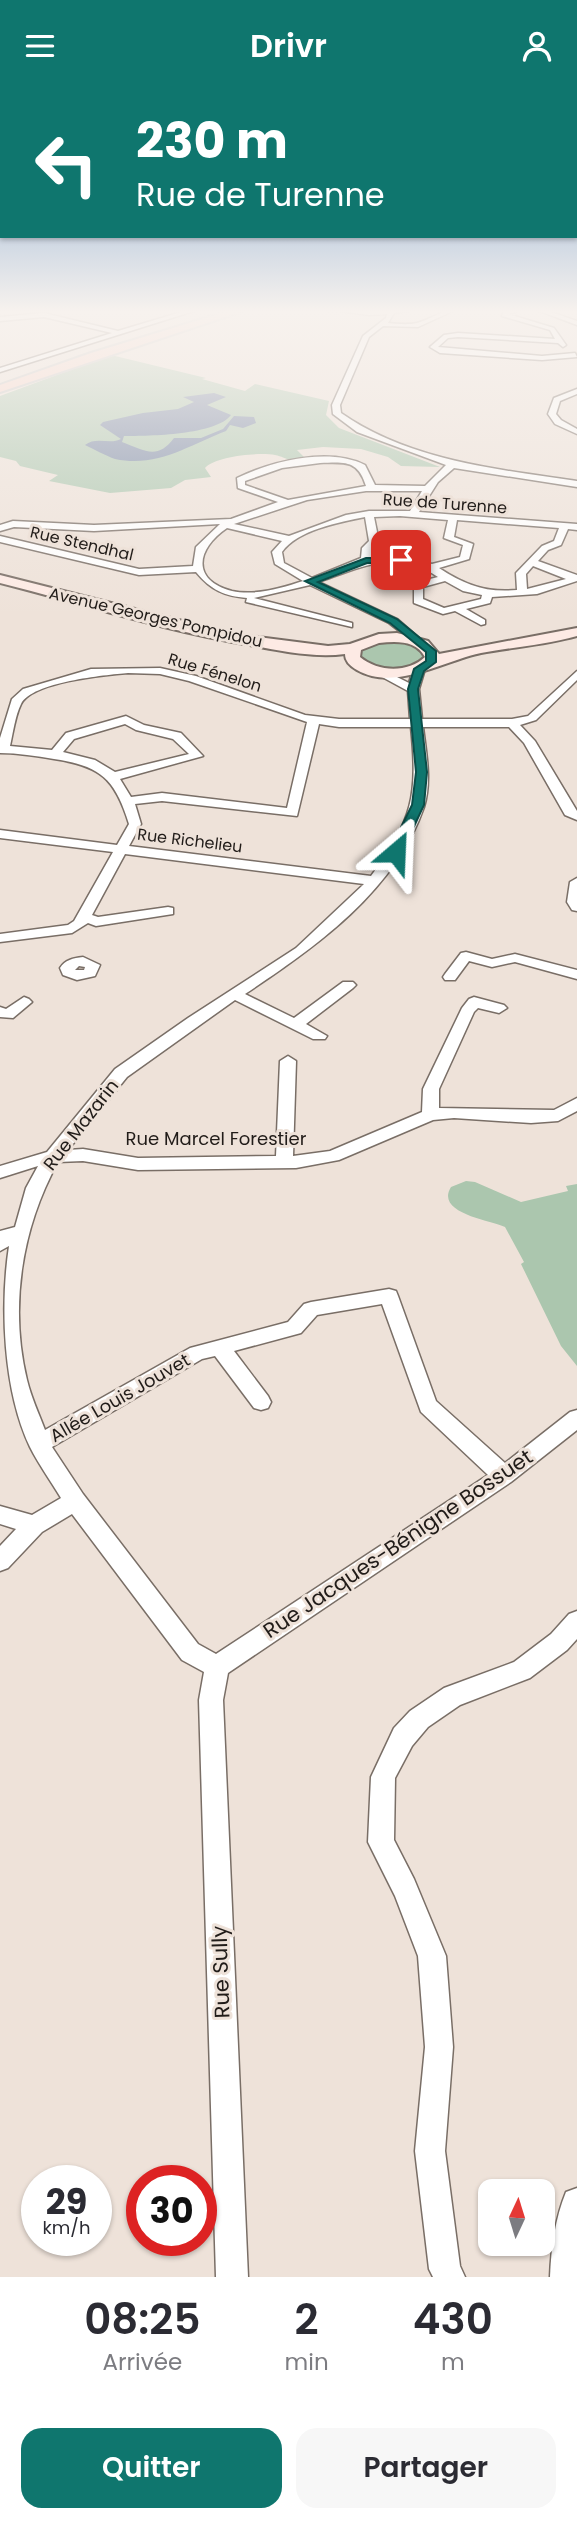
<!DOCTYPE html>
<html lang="fr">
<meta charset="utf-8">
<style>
:root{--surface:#fff;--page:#f7f7f7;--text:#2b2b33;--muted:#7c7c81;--accent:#0f766e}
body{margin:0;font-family:Poppins,sans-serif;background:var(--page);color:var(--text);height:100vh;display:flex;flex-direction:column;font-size:26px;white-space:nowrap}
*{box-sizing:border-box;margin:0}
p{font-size:23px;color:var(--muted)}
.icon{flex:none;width:38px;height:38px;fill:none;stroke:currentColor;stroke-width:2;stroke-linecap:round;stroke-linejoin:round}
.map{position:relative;height:2186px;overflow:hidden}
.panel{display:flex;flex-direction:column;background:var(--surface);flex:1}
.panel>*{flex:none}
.top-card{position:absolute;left:0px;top:0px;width:578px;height:147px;box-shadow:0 2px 5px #0004;background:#0f766e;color:#fff;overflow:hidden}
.needle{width:46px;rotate:4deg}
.fabs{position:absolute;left:478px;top:2088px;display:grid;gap:14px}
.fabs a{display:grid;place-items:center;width:77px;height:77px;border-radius:14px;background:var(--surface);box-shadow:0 2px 5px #0004;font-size:35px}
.speed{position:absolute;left:21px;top:2074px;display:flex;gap:14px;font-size:35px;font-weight:700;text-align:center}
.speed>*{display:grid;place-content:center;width:91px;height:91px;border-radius:50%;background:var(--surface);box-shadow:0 2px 5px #0004;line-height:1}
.speed small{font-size:18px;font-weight:400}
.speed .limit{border:10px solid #d22;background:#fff;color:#111}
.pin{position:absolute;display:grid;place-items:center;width:60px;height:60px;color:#fff;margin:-30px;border-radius:14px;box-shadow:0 4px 10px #0006}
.me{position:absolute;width:77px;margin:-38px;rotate:26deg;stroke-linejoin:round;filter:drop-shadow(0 0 5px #0008)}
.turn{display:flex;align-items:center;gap:24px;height:147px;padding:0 21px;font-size:32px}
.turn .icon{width:91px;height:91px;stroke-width:2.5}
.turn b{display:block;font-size:49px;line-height:60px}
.eta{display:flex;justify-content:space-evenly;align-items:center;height:119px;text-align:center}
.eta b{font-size:42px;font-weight:600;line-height:49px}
.button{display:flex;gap:14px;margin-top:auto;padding:14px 21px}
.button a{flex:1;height:80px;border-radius:21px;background:var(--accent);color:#fff;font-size:28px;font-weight:600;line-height:80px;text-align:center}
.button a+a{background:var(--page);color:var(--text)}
header{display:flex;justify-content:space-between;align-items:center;height:91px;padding:0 21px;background:var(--accent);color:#fff;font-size:32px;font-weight:600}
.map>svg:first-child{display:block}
</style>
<header><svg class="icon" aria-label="menu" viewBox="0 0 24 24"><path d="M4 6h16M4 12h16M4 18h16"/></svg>Drivr<svg class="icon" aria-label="person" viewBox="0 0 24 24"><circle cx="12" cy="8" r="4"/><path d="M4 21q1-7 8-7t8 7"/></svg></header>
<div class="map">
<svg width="577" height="2186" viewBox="0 0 577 2186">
<rect width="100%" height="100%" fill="#eee2d9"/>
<g fill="#abc6ae">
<path d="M111,264l95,23 -4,1 43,12 10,-7 74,17 -3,14 13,13 101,39 -39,-1 -13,-9 -27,-8 -38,-2 -26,3 11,11c-21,2 -16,-2 -33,-6 -15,-3 -60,1 -70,13l6,9 -26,3 -14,8 -61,5 -61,-12 9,-6 -38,-9 -4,-5 -16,-4v-61z"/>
<path d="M381,551l31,3 12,8v5c-15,13 -51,18 -64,-3l6,-8z"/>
<path d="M466,1090l9,1 46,20 47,-11 -2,-5 11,-2v182l-16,-20 -40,-82 3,-2 -19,-35c-17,-7 -70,-14 -54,-40z"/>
</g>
<path fill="#7888a6" d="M214,302l12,4 -19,8 24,10c-15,20 -81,21 -107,21l-2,6c22,8 35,19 52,-4h27l22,-9 11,-13 20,1 2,6 -13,5 -13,-3 -4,6c-37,14 -68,37 -111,28 -9,-3 -21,-10 -30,-14 11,-9 25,0 36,-6l-21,-14 3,-3 40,-9 35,-4 16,-7 -11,-5z"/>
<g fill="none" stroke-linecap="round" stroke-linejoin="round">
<defs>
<g id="minor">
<polygon points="188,219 197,219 0,281 0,277 112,242 44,226 0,230 0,226 44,222 118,240"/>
<path d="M332,219h83l-21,3 -6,10c10,1 20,2 29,0 13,-3 24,-13 38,-13l-37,17 -35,-1 -14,11 -29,68 1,8c69,48 155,56 236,68v6l-123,-19 -16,14 -19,30 158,12v6l-9,-1 -7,16 -13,5 -10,11 39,14v6l-40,13 -45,3 -2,6 -24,6 19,11v4l-4,1 -26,-14 -12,3 -29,-11v-20l24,-6c-42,-29 -77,-10 -119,5l78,37 23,20v4l-4,1 -27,-21 -79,-38 -56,13 98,25v4l-106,-25 1,-4c-23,-2 -36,-8 -51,-26l-57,3 -139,-33v-6l139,33 54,-3 3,-19 24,-23 -126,7 -80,-4 -14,4v-6l13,-4 81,4 137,-6 47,-17 -40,-14 -1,-10c35,-17 92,-31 128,-13l10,20 50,1 21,-21 -89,-33 -24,-18 -1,-9 31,-69 23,-18 1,-4 -18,1zM320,372c25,-1 38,-3 46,23l-78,14 -43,-15v-4l37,-13zM366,400h56l-12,20h-41l-23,4 -57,21 -55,-12 73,-24zM400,425l48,4 -4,18 19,7 -3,12 -28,7 -29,-7h-32l1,-8 7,-7 -5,-25zM365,426l4,24 -7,7 -1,10 -49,20 -28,-15 -2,-11c15,-22 58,-30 83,-35zM457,429l102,8 -5,13 -12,5 -26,27 1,17c-31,3 -52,-5 -78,-22l30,-9 4,-15 -19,-7zM227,437l55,13 -10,11 3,12 28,17c-21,7 -48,15 -71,10 -41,-11 -36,-42 -5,-63zM533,475l33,13 -39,10 -1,-15zM445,490l18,10 19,4 -1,4 -37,9 -21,-9v-12z"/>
<polygon points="504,219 515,219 515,221 508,223 554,237 566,254 563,256 558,252 458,246 448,247 438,256 542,265 575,262 577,266 542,269 440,262 430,256 444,244 458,242 555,248 550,239 502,225"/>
<polygon points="537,219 545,219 577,230 577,234"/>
<polygon points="577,298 577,303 560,310 556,323 561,329 577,338 577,343 555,333 548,323 554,307"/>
<path d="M419,575l6,3 -6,20 3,30h90l16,-3 49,-45v9l-41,40 -16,5 15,16 42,70v9l-12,-5 -41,-72 -15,-16h-86c3,25 9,54 1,80 -29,84 -108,140 -179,187l49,24 49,-36h10l3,3 -3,3 -47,36 21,12 -2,3h-12l-78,-39 -108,77 -59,73 15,-1 55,9 138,-2 4,-95 8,-5 8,5 -3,95 37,-5 92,-39 1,-23 39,-81 7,-9 5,-2 30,8 3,3 -8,5 -21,-5 -4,4 -35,77v19l115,2 23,-12v13l-19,10 -27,2 -77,-5 -21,2 -94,40 -43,8 -158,2 -55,-9 -25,1c-36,65 -49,144 -31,218 4,17 12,34 18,50l145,-82 98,-26 16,-18 7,-2 78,-13 7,2 2,5 38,105 69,62 65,-51 7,-2v20l-66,52 -283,191 -5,27 25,577h-32l-17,-577 5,-28 -22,-12 -110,-146 -30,18 -34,36 -8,3v-25l16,-17 -16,-5v-18l32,9 29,-17c-10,-17 -22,-33 -31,-51 -27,-57 -30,-141 -21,-201l-9,5v-20l15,-4 11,-39 12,-22 -38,12v-12l47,-14 68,-83 73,-51 108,-70 68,-64 -239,-30 -33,61 6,2 70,-10 5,1v6l-77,12 -8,-3 -16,10 -72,9v-8l68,-9 6,-4 39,-69 -113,-14v-8l117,15 12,-21c-14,-46 -29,-58 -75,-65 -18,-3 -36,-6 -54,-6v-15l12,-39 11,-10 68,-20 69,-1 36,8 109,39 34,4h71l-2,-28 -35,-19 10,-2 26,13 4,-14zM128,582l32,1 29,7 118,41 -20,86 -125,-15 -31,4 -11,-18 83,-23 -22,-23 -37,-8 -18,-9 -60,17 -14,17 -42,-4c3,-13 5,-30 11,-42 11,-22 84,-29 107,-31zM125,633l11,6 37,9 16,15 -74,18 -20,-12 -32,-8 11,-13zM319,633l20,3h72c7,68 2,93 -40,149l-242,-30 12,-22 -6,-20 27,-3 135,15zM382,1213l39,108 67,63 -272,179 -18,-10 -115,-150 -31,-47 150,-88 13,-3 39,52 7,2 7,-2 3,-6 -3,-6 -34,-45 67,-18 16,-18z"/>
<polygon points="577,787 577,820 572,819 567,811 570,791"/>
<polygon points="466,861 492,868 515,863 577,879 577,888 515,871 492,876 469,870 455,889 445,889 443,886 445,883 461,862"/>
<path d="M83,866l17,8 -5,11 -18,4 -14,-5 -3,-7c5,-8 13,-10 23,-11zM79,875l6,1 -1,3h-9z"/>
<polygon points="24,906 29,908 32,911 13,927 0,926 0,916 6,918"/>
<polygon points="577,1520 577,1548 567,1559 530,1587 460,1614 428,1636 412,1655 395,1687 394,1749 414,1788 446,1865 453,1956 445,2060 460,2175 465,2186 433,2186 429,2178 415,2060 425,1956 418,1865 395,1805 368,1751 371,1686 394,1637 410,1620 444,1597 514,1571 551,1543 569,1523"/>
<path d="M577,2097v89h-27c1,-29 5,-58 16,-85z"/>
</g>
<path id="secondary" d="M0,484l234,59 94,12 22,-2 29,-10 18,-1 31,8 11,13 138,-26v8c-32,9 -64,11 -96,17 -39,8 -86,39 -124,17 -7,-4 -12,-9 -12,-16 -31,4 -64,-3 -95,-9 -85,-14 -167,-41 -250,-62zM379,552c17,-2 37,-3 46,14 -17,16 -47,15 -65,0l1,-7z"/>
<g id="primary">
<polygon points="232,219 246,219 0,301 0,294 91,262"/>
<polygon points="327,219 340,219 335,222"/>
</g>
</defs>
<use href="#minor" stroke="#796e66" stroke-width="3"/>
<use href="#secondary" stroke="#796e66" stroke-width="4"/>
<use href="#primary" stroke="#c5c4c3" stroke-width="4"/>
<use href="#minor" fill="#fff" fill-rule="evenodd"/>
<use href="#secondary" fill="#fdeae4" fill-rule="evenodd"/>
<use href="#primary" fill="#fbd4c9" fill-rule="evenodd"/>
</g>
<linearGradient id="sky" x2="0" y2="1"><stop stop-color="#7ba2ce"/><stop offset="0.42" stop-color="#f7f2ee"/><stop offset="1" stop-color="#f7f2ee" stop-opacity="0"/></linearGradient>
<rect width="577" height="525" fill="url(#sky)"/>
<polygon fill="#0f766e" stroke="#0a4d48" stroke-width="2" points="366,467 401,467 406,469 401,472 367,472 318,491 397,528 436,560 436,571 424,580 418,598 427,681 424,714 402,761 396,764 389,761 412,714 416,681 408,598 414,578 426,570 426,561 390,532 305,490"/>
<g text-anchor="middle" stroke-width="6" stroke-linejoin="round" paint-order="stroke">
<g font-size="16" fill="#211c19" stroke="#eee2d9">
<text transform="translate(445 412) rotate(4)" y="6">Rue de Turenne</text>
<text transform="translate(82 452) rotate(13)" y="6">Rue Stendhal</text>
<text transform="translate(156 526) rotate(13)" y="6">Avenue Georges Pompidou</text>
<text transform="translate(215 581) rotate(17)" y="6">Rue Fénelon</text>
<text transform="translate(190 749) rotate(7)" y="6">Rue Richelieu</text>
</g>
<g font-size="18" fill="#211c19" stroke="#eee2d9">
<text transform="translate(81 1034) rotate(-52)" y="6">Rue Mazarin</text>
<text x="216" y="1054">Rue Marcel Forestier</text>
<text transform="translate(120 1307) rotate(-30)" y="6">Allée Louis Jouvet</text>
</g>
<g font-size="21" fill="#211c19" stroke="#eee2d9">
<text transform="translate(398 1453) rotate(-34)" y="7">Rue Jacques-Bénigne Bossuet</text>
<text transform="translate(221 1881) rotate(-92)" y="7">Rue Sully</text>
</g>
</g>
</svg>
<div class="fabs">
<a><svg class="needle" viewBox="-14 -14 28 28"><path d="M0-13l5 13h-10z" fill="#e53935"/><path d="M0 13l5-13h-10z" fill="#7c7c81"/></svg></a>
</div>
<div class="speed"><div>29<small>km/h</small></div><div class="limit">30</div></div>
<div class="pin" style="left:401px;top:469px;background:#d93025"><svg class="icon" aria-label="arrive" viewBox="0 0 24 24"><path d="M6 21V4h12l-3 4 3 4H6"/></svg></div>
<svg class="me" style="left:396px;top:761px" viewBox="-20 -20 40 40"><path d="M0-17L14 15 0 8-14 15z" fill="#0f766e" stroke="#fff" stroke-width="4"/></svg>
<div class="top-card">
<div class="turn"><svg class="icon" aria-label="left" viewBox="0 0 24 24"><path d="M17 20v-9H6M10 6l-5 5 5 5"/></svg><div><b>230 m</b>Rue de Turenne</div></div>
</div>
</div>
<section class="panel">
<div class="eta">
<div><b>08:25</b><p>Arrivée</p></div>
<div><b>2</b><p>min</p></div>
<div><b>430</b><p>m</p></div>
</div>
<div class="button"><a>Quitter</a><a>Partager</a></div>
</section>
